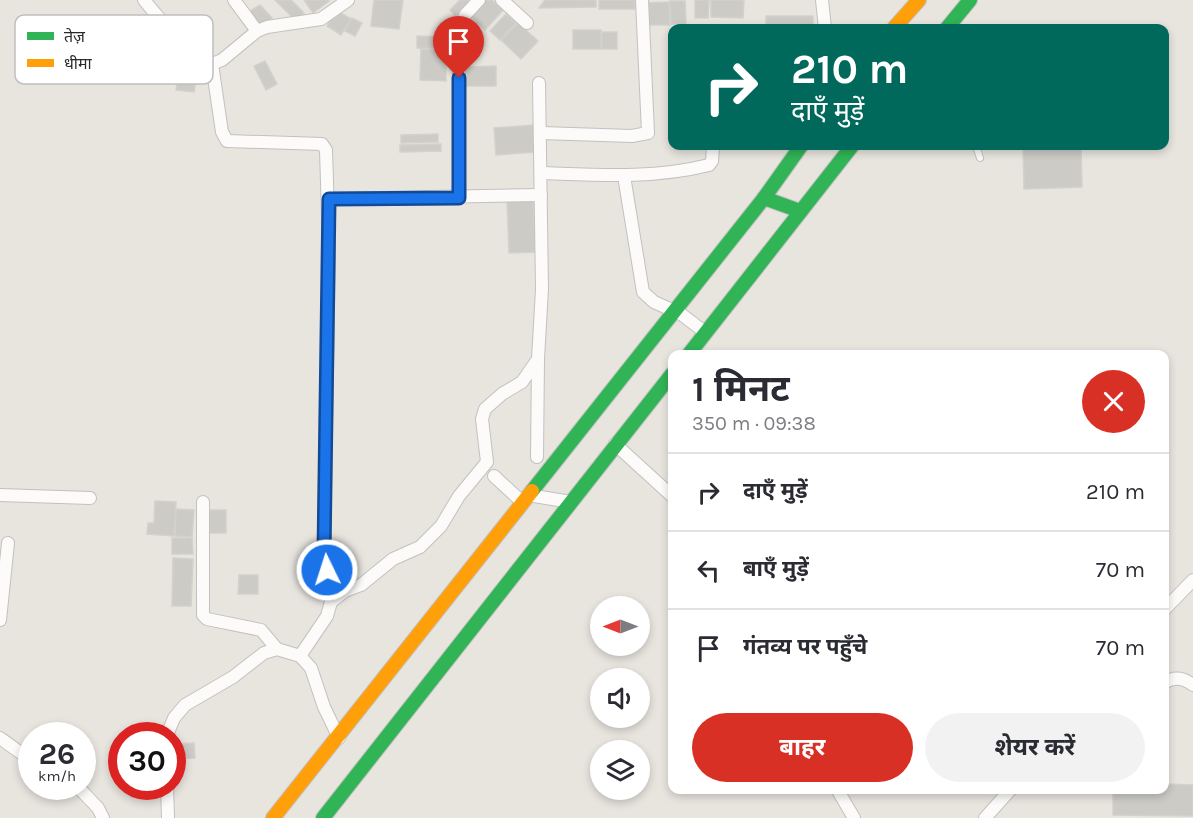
<!DOCTYPE html>
<html lang="hi">
<meta charset="utf-8">
<style>
:root{--surface:#fff;--page:#f2f2f3;--text:#2b2b33;--muted:#7c7c81;--line:#e1e1e2;--accent:#d93025}
body{margin:0;font-family:Karla,"Noto Sans Devanagari",sans-serif;background:var(--page);color:var(--text);height:100vh;display:flex;flex-direction:column;font-size:22px;white-space:nowrap}
*{box-sizing:border-box;margin:0}
p{font-size:20px;color:var(--muted)}
.icon{flex:none;width:33px;height:33px;fill:none;stroke:currentColor;stroke-width:2;stroke-linecap:round;stroke-linejoin:round}
.map{position:relative;flex:1;overflow:hidden}
.sheet{position:absolute;left:668px;top:350px;width:501px;height:444px;display:flex;flex-direction:column;background:var(--surface);border-radius:12px;box-shadow:0 3px 9px #0003}
.sheet>*{flex:none}
.top-card{position:absolute;left:668px;top:24px;width:501px;height:126px;border-radius:12px;box-shadow:0 3px 9px #0003;background:#00695c;color:#fff;overflow:hidden}
.needle{width:39px;rotate:270deg}
.fabs{position:absolute;left:590px;top:596px;display:grid;gap:12px}
.fabs a{display:grid;place-items:center;width:60px;height:60px;border-radius:50%;background:var(--surface);box-shadow:0 3px 9px #0003;font-size:30px}
.speed{position:absolute;left:18px;top:722px;display:flex;gap:12px;font-size:30px;font-weight:700;text-align:center}
.speed>*{display:grid;place-content:center;width:78px;height:78px;border-radius:50%;background:var(--surface);box-shadow:0 3px 9px #0003;line-height:1}
.speed small{font-size:15px;font-weight:400}
.speed .limit{border:9px solid #d22;background:#fff;color:#111}
.pin{position:absolute;display:grid;place-items:center;width:51px;height:51px;color:#fff;margin:-62px -26px;border-radius:50% 50% 50% 0;rotate:-45deg;box-shadow:0 0 6px #0007}
.pin .icon{rotate:45deg}
.me{position:absolute;width:66px;margin:-33px;rotate:356deg;stroke-linejoin:round;filter:drop-shadow(0 0 4px #0008)}
.turn{display:flex;align-items:center;gap:21px;height:126px;padding:0 24px;font-size:27px}
.turn .icon{width:78px;height:78px;stroke-width:2.5}
.turn b{display:block;font-size:42px;line-height:51px}
.round{display:grid;place-items:center;flex:none;width:63px;height:63px;border-radius:32px;background:var(--page)}
.headline{display:flex;align-items:center;justify-content:space-between;height:102px;padding:0 24px}
h1{font-size:36px;font-weight:700;line-height:45px}
.cta{display:flex;gap:12px;margin-top:auto;padding:12px 24px}
.cta a{flex:1;height:69px;border-radius:36px;background:var(--accent);color:#fff;font-size:24px;font-weight:700;line-height:69px;text-align:center}
.cta a+a{background:var(--page);color:var(--text)}
ul{padding:0;list-style:none}
li{display:flex;align-items:center;gap:18px;height:78px;padding:0 24px;border-top:2px solid var(--line)}
li div{flex:1}
li b{display:block;font-size:22px}
li em{font-style:normal}
.map>svg:first-child{display:block}
</style>
<div class="map">
<svg width="1193" height="818" viewBox="0 0 1193 818">
<rect width="100%" height="100%" fill="#e8e5df"/>
<g fill="#cdcbc6" stroke="#d3d1cb" stroke-width="1.5">
<polygon points="275,0 291,0 304,13 296,21"/>
<polygon points="304,0 328,0 329,1 313,13"/>
<polygon points="374,0 403,0 399,29 371,26"/>
<polygon points="460,0 470,0 455,15 450,10"/>
<polygon points="481,0 492,0 503,10 485,30 468,14"/>
<polygon points="545,0 596,0 596,7 539,8"/>
<polygon points="599,0 634,0 635,9 599,9"/>
<polygon points="695,0 709,0 708,18 695,18"/>
<polygon points="711,0 744,0 743,18 711,17"/>
<polygon points="670,1 685,1 686,24 671,24"/>
<polygon points="669,2 670,25 645,25 645,3"/>
<polygon points="260,5 272,18 257,29 245,14"/>
<polygon points="336,10 351,19 341,35 327,26"/>
<polygon points="506,14 516,23 500,40 490,31"/>
<rect x="766" y="16" width="47" height="12"/>
<polygon points="352,18 362,23 355,36 345,31"/>
<polygon points="518,23 538,41 521,59 501,40"/>
<rect x="573" y="30" width="28" height="19"/>
<rect x="602" y="32" width="15" height="17"/>
<polygon points="417,36 446,37 445,49 417,48"/>
<polygon points="421,49 446,50 446,81 420,80"/>
<polygon points="265,61 277,84 266,90 254,66"/>
<polygon points="496,66 496,86 467,86 466,67"/>
<polygon points="179,70 197,73 194,92 176,90"/>
<polygon points="534,125 535,152 496,155 494,128"/>
<polygon points="438,134 438,142 401,143 401,135"/>
<polygon points="441,144 441,151 400,152 400,145"/>
<polygon points="1023,146 1081,146 1082,187 1024,189"/>
<polygon points="533,197 535,252 509,253 507,198"/>
<polygon points="155,501 176,502 174,536 147,534 148,523 154,523"/>
<polygon points="176,509 194,510 192,537 175,536"/>
<polygon points="209,510 226,510 226,533 208,533"/>
<polygon points="172,538 192,538 193,554 172,554"/>
<polygon points="173,558 193,559 191,606 172,606"/>
<polygon points="239,575 258,575 258,594 238,594"/>
<polygon points="194,743 195,758 172,759 172,744"/>
<polygon points="1164,784 1193,785 1193,816 1113,815 1113,789 1164,789"/>
</g>
<g fill="none" stroke-linecap="round" stroke-linejoin="round">
<defs>
<polyline id="lane" points="976,146 980,158"/>
<g id="street">
<path d="M144,0c13,16 49,59 68,64l10,-4 35,-29 10,-4 54,-8 27,-19"/>
<polyline points="234,0 257,31"/>
<polyline points="502,0 527,23"/>
<polyline points="822,0 825,28"/>
<polyline points="212,64 222,132 227,141 322,144 326,150 329,248 324,551 331,602 327,616 300,656"/>
<polyline points="541,133 632,136 648,133 642,0"/>
<path d="M542,173c57,2 111,6 167,-8l3,-4 1,-15"/>
<polyline points="624,176 643,292 654,302 681,314 706,333"/>
<polyline points="459,198 459,32 465,15 479,0"/>
<polyline points="329,199 541,195"/>
<polyline points="615,444 672,496"/>
<polyline points="537,457 538,359 542,289 539,83"/>
<polyline points="494,476 522,502"/>
<polyline points="0,495 90,498"/>
<polyline points="528,495 571,502"/>
<polyline points="203,502 203,615 207,619 261,630 277,649"/>
<polyline points="331,602 345,591 361,585 393,559 420,547 441,526 459,496 487,462 482,419 485,409 502,394 522,382 538,359"/>
<polyline points="1164,610 1193,580"/>
<polyline points="0,620 8,543"/>
<path d="M1164,683c10,-7 20,-5 29,2"/>
<polyline points="167,735 174,718 185,705 233,677 264,653 277,649 300,656 311,668 324,707 339,738"/>
<polyline points="0,738 32,761"/>
<polyline points="77,786 98,808 103,818"/>
<polyline points="167,786 168,818"/>
<polyline points="837,789 854,818"/>
<polyline points="985,818 1011,789"/>
</g>
<g id="fast">
<polyline points="947,28 970,0"/>
<polyline points="764,198 801,146"/>
<polyline points="689,354 852,146"/>
<polyline points="532,491 764,198 800,211"/>
<polyline points="323,818 672,374"/>
</g>
<g id="slow">
<polyline points="894,28 919,0"/>
<polyline points="273,818 532,491"/>
</g>
</defs>
<use href="#lane" stroke="#c2c1c1" stroke-width="8"/>
<use href="#street" stroke="#c2c1c1" stroke-width="14"/>
<use href="#fast" stroke="#c2c1c1" stroke-width="16"/>
<use href="#slow" stroke="#c2c1c1" stroke-width="16"/>
<use href="#lane" stroke="#fcfbfa" stroke-width="6"/>
<use href="#street" stroke="#fcfbfa" stroke-width="12"/>
<use href="#fast" stroke="#30b455" stroke-width="14"/>
<use href="#slow" stroke="#ff9f0a" stroke-width="14"/>
</g>
<g fill="none" stroke-linecap="round" stroke-linejoin="round">
<defs>
<polyline id="route" points="327,570 324,552 329,199 459,198 459,78"/>
</defs>
<use href="#route" stroke="#114b97" stroke-width="15"/>
<use href="#route" stroke="#1a73e8" stroke-width="10"/>
</g>
<rect x="15" y="15" width="198" height="69" rx="9" fill="#fff" stroke="#bfbfbf" stroke-width="1.5"/>
<rect x="27" y="32" width="27" height="8" fill="#30b455"/>
<rect x="27" y="59" width="27" height="8" fill="#ff9f0a"/>
<g font-size="16" fill="#2a2a2a">
<text x="64" y="42">तेज़</text>
<text x="64" y="69">धीमा</text>
</g>
</svg>
<div class="fabs">
<a><svg class="needle" viewBox="-14 -14 28 28"><path d="M0-13l5 13h-10z" fill="#e53935"/><path d="M0 13l5-13h-10z" fill="#7c7c81"/></svg></a>
<a><svg class="icon" aria-label="sound" viewBox="0 0 24 24"><path d="M4 9h4l5-4v14l-5-4H4zM17 9q2 3 0 6"/></svg></a>
<a><svg class="icon" aria-label="layers" viewBox="0 0 24 24"><path d="M12 4l9 5-9 5-9-5zM3 14l9 5 9-5"/></svg></a>
</div>
<div class="speed"><div>26<small>km/h</small></div><div class="limit">30</div></div>
<div class="pin" style="left:459px;top:78px;background:#d93025"><svg class="icon" aria-label="arrive" viewBox="0 0 24 24"><path d="M6 21V4h12l-3 4 3 4H6"/></svg></div>
<svg class="me" style="left:327px;top:570px" viewBox="-20 -20 40 40"><circle r="17" fill="#1a73e8" stroke="#fff" stroke-width="3"/><path d="M0-11L8 9 0 5-8 9z" fill="#fff"/></svg>
<div class="top-card">
<div class="turn"><svg class="icon" aria-label="right" viewBox="0 0 24 24"><path d="M7 20v-9h11M14 6l5 5-5 5"/></svg><div><b>210 m</b>दाएँ मुड़ें</div></div>
</div>
<section class="sheet">
<div class="headline"><div><h1>1 मिनट</h1><p>350 m · 09:38</p></div><a class="round" style="background:#d93025;color:#fff"><svg class="icon" aria-label="close" viewBox="0 0 24 24"><path d="M6 6l12 12M18 6L6 18"/></svg></a></div>
<ul>
<li><svg class="icon" aria-label="right" viewBox="0 0 24 24"><path d="M7 20v-9h11M14 6l5 5-5 5"/></svg><div><b>दाएँ मुड़ें</b></div><em>210 m</em></li>
<li><svg class="icon" aria-label="left" viewBox="0 0 24 24"><path d="M17 20v-9H6M10 6l-5 5 5 5"/></svg><div><b>बाएँ मुड़ें</b></div><em>70 m</em></li>
<li><svg class="icon" aria-label="arrive" viewBox="0 0 24 24"><path d="M6 21V4h12l-3 4 3 4H6"/></svg><div><b>गंतव्य पर पहुँचे</b></div><em>70 m</em></li>
</ul>
<div class="cta"><a>बाहर</a><a>शेयर करें</a></div>
</section>
</div>
